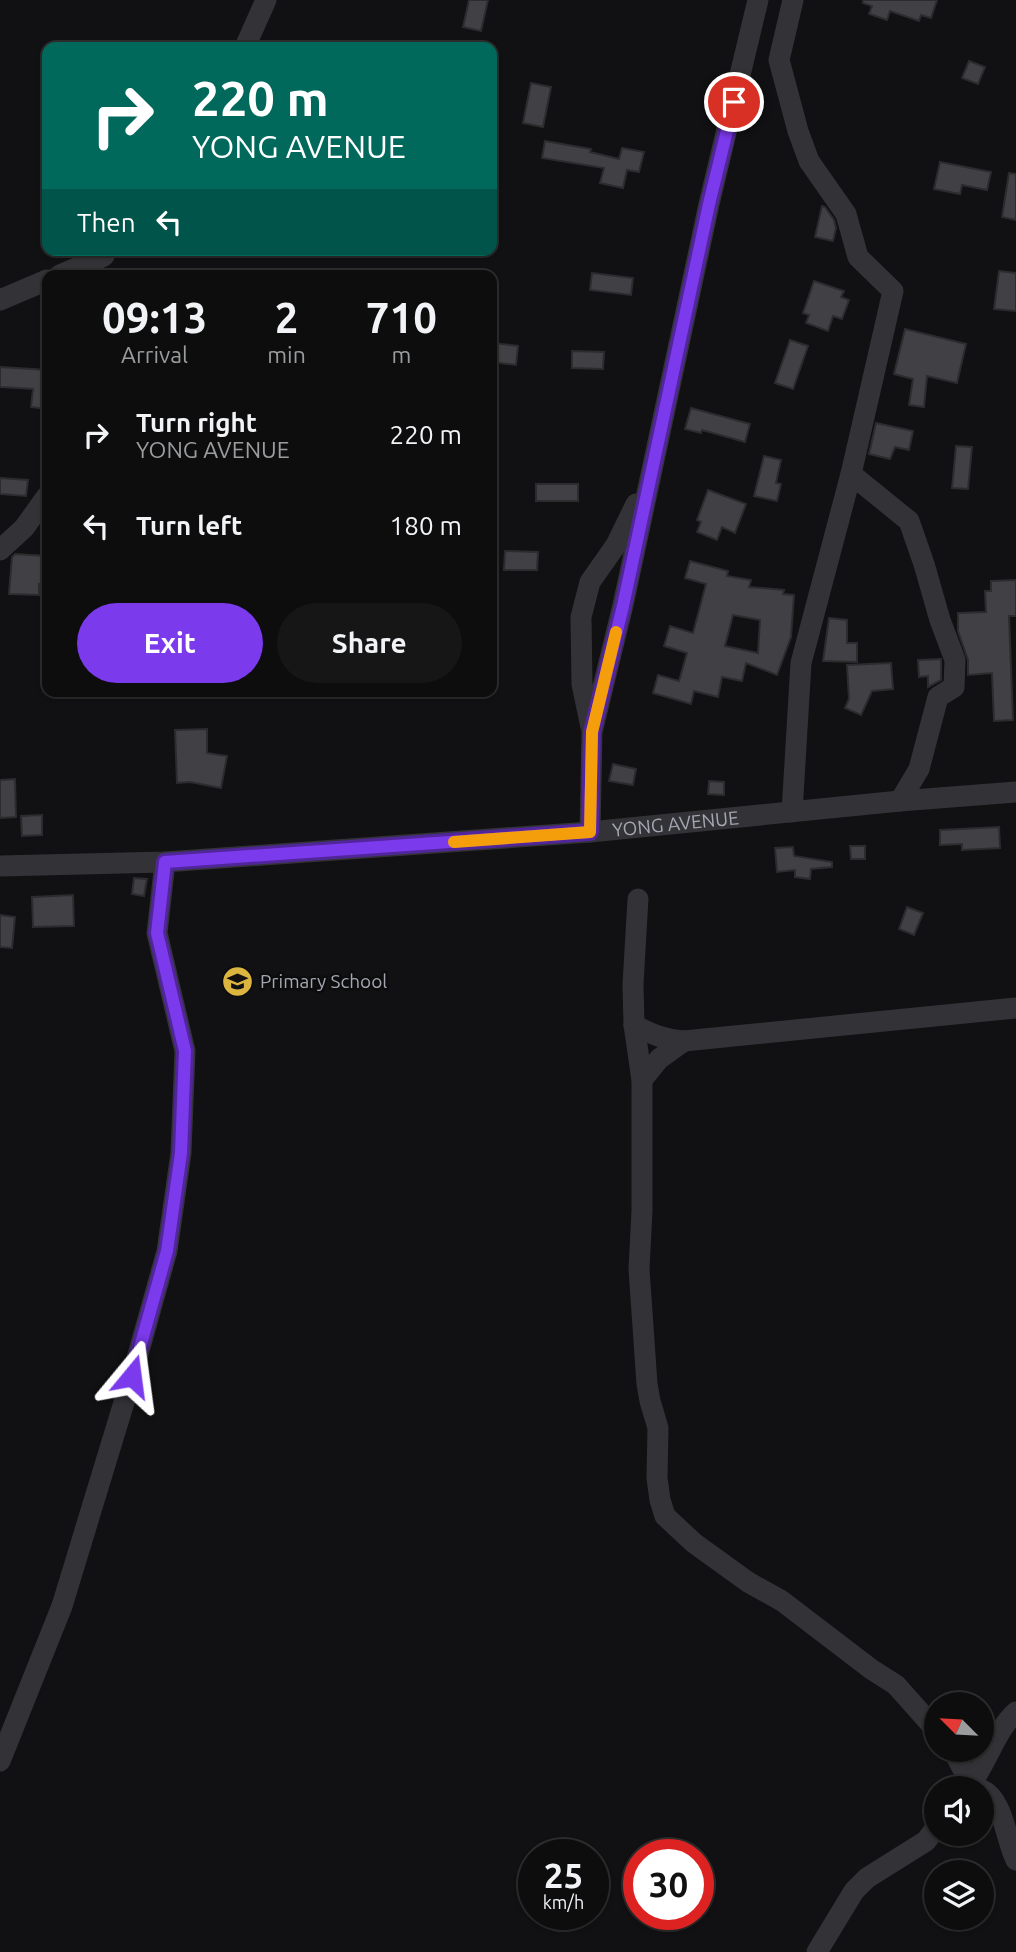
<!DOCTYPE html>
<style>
:root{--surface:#0d0d0e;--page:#161617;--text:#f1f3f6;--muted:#9a9c9e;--line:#2d2d2e;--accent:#7c3aed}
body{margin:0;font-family:Ubuntu,sans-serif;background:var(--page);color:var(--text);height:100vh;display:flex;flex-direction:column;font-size:26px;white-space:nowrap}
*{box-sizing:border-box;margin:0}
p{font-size:23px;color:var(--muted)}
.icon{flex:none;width:38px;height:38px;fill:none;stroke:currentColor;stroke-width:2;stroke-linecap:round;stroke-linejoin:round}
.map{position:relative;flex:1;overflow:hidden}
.panel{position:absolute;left:42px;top:270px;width:455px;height:427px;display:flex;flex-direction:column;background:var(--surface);border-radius:14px;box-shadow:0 2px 5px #0004,0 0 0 2px var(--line)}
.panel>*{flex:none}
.banner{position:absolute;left:42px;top:42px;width:455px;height:214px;border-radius:14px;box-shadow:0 2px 5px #0004,0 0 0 2px var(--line);background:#00695c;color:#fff;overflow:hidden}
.needle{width:46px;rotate:294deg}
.buttons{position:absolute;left:924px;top:1692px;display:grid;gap:14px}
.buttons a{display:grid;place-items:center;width:70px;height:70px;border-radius:50%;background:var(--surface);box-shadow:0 2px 5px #0004,0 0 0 2px var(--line);font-size:35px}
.speed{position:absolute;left:518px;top:1839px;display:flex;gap:14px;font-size:35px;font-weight:700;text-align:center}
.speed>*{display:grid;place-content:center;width:91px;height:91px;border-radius:50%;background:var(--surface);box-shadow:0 2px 5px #0004,0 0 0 2px var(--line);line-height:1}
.speed small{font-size:18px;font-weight:400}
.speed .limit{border:10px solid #d22;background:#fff;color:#111}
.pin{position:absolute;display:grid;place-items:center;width:60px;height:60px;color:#fff;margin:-30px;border:4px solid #fff;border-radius:50%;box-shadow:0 2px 7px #0007}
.me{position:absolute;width:77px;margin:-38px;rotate:16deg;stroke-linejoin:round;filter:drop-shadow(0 0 5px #0008)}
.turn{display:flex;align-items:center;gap:24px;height:147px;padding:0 35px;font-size:32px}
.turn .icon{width:91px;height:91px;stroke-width:2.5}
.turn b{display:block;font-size:49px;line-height:60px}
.then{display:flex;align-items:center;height:66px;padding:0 35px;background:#0003;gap:14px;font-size:26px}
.eta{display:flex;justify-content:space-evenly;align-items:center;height:119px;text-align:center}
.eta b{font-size:42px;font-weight:600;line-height:49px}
.button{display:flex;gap:14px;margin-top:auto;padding:14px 35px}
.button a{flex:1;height:80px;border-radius:42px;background:var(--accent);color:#fff;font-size:28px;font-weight:600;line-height:80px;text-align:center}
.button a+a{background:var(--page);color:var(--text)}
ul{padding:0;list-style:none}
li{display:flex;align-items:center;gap:21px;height:91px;padding:0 35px}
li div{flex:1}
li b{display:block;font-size:26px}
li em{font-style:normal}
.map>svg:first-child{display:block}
</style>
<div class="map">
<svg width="1016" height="1952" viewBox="0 0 1016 1952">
<rect width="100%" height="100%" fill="#111113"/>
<g fill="#414145" stroke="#2c2b2e" stroke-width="2" fill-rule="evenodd">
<polygon points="469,0 488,0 481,31 463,27"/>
<polygon points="863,0 937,0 931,18 921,15 919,21 890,11 887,20 869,14 872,6 863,3"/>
<polygon points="969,61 985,67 978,84 962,78"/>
<polygon points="531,83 551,87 543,127 523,123"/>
<polygon points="545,141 591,149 590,152 619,159 622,148 644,152 639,172 627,170 623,188 600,183 604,168 542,158"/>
<polygon points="940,162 991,172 987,190 962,185 960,194 934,189"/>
<polygon points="1009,173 1016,174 1016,220 1002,217"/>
<polygon points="822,206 825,207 834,220 836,228 833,241 815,237"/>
<polygon points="999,271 1016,273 1016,311 994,309"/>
<polygon points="592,273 633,278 631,295 590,290"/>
<polygon points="814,281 844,291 841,297 849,300 842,319 833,316 828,331 806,323 809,315 803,313"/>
<polygon points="905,329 966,344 957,383 927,376 924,407 909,405 913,379 894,374"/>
<polygon points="790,340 808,346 793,389 775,383"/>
<polygon points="492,343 518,346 516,365 492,362"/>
<polygon points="572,351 604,352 603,369 572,368"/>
<polygon points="0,367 47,370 47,409 31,407 33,389 0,387"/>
<polygon points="691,408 750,424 745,442 702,430 701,433 685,429"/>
<polygon points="876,423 913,431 909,450 895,447 890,459 869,454"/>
<polygon points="956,446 972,447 968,489 952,488"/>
<polygon points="764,456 781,460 776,483 781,484 777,501 754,496"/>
<polygon points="0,478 28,480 26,496 0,494"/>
<rect x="536" y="484" width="42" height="17"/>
<polygon points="708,490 746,504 735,533 722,527 717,540 697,532 701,522 697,520"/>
<polygon points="505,551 538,552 537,570 504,570"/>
<polygon points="15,554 47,556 47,585 39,584 39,595 9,594 12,557"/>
<path d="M690,561l38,10 -1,5 24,4 -2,7 35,3 -1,4 11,1 -3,42 -14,38 -31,-12 -4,18 -20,-4 -4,20 -24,-6 -3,13 -38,-11 5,-18 21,6 8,-28 -23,-7 6,-20 23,7 13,-49 -21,-6zM733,615l27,5 -2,33 -33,-7z"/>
<polygon points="1016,580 1016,616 1009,616 1013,720 994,721 992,673 968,675 968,660 958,631 958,613 986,612 985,591 991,591 991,581"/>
<polygon points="829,618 847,620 847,643 857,643 857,662 823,661"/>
<polygon points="941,659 941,680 928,687 928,676 919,677 918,660"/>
<polygon points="891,663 893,689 872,691 861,715 845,708 849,699 847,665"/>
<polygon points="207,729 207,753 227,756 221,788 190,782 177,783 175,730"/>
<polygon points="613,764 636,769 633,785 609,781"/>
<polygon points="15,779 16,817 0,818 0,780"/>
<polygon points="709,781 724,782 724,795 708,794"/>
<polygon points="42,815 42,835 22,836 21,816"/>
<polygon points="999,827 1000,848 962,850 962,844 940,845 940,830"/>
<polygon points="850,846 865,846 865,859 851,859"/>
<polygon points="793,847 794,856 832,862 832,867 811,869 810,879 795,877 795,870 777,872 775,848"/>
<polygon points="134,878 147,879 144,896 132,894"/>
<polygon points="73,895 74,926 33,927 32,897"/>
<polygon points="907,907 923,913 914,935 899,929"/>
<polygon points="0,915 15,917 12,948 0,947"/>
</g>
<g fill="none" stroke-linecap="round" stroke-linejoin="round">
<g stroke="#333337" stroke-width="21">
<polyline points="245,47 266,0"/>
<polyline points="60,275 104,256"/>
<polyline points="0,300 47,280"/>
<polyline points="851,474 909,521 924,564 940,620 955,660 954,687 938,697 919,769 900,801"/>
<polyline points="0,550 24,528 47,496"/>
<polyline points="591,727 582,684 581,617 590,582 616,545 636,504"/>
<polyline points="792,812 801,663 851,474 893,291 858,257 846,214 809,161 798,131 779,60 793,0"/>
<polyline points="590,832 592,732 623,605 709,204 758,0"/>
<path id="s1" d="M0,866l165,-4 425,-30 310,-31 116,-9"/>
<polyline points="638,899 633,984 634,1025 642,1080 642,1211 639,1269 647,1384 650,1401 658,1428 657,1478 660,1500 665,1516 694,1543 748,1582 782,1601 871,1669 896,1685 936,1730"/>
<path d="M634,1025c17,9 31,15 50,16l332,-33"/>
<polyline points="642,1080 659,1059 684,1041"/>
<polyline points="953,1750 971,1785 979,1788"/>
<polyline points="0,1761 62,1606 132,1376 167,1251 181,1153 185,1051 157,933 165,862"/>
<path d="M968,1788c17,-21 29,-60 48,-76"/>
<path d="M982,1790c21,9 24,50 34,70"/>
<polyline points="817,1952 854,1891 867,1878 926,1841 936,1828"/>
</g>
</g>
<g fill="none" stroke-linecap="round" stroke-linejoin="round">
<defs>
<polyline id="route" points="132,1376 167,1251 181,1153 185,1051 157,933 165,862 590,832 592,732 623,606 709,204 734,102"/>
</defs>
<use href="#route" stroke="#51269a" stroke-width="18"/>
<use href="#route" stroke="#7c3aed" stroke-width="12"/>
<polyline stroke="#f59e0b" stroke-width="12" points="454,842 590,832 592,732 616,632"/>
</g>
<defs>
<symbol id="school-disc" viewBox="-11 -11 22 22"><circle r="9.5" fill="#dcb540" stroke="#0c0c0d"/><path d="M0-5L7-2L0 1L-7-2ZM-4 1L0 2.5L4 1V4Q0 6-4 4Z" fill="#111"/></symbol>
</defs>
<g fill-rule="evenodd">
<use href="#school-disc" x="220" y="964" width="35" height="35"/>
</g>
<g text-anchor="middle" stroke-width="5" stroke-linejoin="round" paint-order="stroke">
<g font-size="19" fill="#a4a7b2" stroke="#0c0c0d">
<text dy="7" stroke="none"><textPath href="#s1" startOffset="677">YONG AVENUE</textPath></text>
</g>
<g font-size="19" fill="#a4a7b2" stroke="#0c0c0d" text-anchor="start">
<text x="260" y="988">Primary School</text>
</g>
</g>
</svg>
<div class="buttons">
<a><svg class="needle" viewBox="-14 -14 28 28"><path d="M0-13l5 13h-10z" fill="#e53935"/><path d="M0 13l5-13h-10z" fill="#9a9c9e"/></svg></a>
<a><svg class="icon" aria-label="sound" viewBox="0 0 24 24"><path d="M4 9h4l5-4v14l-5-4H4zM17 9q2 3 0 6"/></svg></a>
<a><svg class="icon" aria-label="layers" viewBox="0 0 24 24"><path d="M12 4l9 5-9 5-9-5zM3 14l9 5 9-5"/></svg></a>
</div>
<div class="speed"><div>25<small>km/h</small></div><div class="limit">30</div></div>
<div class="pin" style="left:734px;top:102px;background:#d93025"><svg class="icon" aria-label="arrive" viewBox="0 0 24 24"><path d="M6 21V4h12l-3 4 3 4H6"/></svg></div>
<svg class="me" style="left:132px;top:1376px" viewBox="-20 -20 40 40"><path d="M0-17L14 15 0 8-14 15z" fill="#7c3aed" stroke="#fff" stroke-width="4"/></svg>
<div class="banner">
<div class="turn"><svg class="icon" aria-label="right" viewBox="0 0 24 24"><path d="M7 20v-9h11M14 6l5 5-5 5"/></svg><div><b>220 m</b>YONG AVENUE</div></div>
<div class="then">Then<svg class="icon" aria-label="left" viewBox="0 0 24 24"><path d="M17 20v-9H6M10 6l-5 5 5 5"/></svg></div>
</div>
<section class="panel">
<div class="eta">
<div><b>09:13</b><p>Arrival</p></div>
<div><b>2</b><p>min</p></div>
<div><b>710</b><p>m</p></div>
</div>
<ul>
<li><svg class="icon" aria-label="right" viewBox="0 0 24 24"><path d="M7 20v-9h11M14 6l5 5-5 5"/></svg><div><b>Turn right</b><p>YONG AVENUE</p></div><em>220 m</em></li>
<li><svg class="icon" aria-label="left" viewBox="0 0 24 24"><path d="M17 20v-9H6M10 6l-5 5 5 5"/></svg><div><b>Turn left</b></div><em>180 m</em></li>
</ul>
<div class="button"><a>Exit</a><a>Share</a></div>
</section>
</div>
